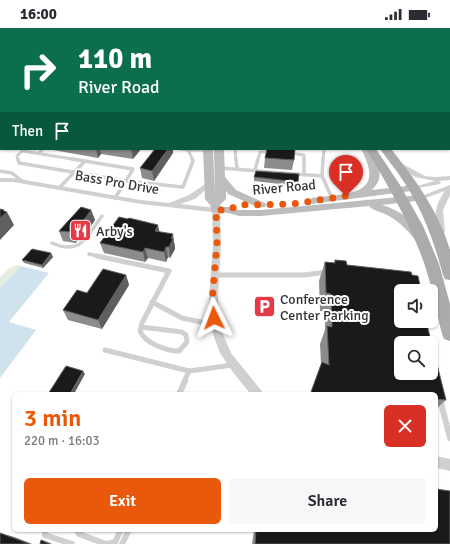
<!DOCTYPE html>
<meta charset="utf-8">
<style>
:root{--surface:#fff;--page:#f7f7f7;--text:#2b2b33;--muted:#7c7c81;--accent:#ea580c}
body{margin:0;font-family:Signika,sans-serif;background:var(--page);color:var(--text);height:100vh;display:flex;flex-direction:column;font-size:15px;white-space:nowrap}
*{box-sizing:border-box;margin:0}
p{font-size:13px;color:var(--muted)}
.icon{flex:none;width:22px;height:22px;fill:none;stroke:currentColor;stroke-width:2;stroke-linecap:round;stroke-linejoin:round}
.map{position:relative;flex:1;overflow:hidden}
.sheet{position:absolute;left:12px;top:364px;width:426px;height:140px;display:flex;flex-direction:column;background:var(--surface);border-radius:6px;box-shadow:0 1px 3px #0004}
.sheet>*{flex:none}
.banner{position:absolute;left:0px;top:0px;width:450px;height:122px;box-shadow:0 1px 3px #0004;background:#0b6e4f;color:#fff;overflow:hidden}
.controls{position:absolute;left:394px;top:256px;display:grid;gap:8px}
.controls a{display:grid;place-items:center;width:44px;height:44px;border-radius:6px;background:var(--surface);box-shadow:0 1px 3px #0004;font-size:20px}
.pin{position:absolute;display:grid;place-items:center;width:34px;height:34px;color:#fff;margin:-41px -17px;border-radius:50% 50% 50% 0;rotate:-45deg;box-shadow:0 0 4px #0007}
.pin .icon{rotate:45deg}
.me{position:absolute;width:44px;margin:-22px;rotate:357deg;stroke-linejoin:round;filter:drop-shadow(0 0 3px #0008)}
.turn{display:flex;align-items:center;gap:14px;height:84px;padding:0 12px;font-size:18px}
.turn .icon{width:52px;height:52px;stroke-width:2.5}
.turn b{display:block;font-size:28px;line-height:34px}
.then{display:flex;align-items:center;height:38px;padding:0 12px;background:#0003;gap:8px;font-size:15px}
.round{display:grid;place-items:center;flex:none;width:42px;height:42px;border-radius:6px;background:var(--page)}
.headline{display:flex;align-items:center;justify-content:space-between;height:68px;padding:0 12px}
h1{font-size:24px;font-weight:600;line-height:30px;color:var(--accent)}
.primary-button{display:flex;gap:8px;margin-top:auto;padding:8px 12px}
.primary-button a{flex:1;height:46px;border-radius:6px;background:var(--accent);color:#fff;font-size:16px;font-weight:600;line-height:46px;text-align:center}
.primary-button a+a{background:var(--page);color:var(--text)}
.status{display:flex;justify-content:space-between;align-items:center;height:28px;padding:0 20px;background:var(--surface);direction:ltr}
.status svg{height:11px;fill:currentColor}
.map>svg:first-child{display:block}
</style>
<div class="status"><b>16:00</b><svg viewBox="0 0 49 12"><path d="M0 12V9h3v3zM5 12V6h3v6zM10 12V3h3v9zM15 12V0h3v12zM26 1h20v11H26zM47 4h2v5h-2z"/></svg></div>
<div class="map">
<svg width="450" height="516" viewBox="0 0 450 516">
<rect width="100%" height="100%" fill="#fff"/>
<polygon fill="#e6ecdf" points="16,237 21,238 0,260 0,249 8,241"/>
<polygon fill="#cfe2ee" points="21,238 49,245 9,294 36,302 0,350 0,260"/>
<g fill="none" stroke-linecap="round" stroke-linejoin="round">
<g stroke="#d0d0d0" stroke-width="2">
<polyline points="313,0 320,1"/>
<polyline points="347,1 350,0"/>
</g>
<g stroke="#d0d0d0" stroke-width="3">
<polyline points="180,121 188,122"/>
<polyline points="235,121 236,132"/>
<polyline points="39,125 43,121"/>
<polyline points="289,125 304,127 304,132"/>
<polyline points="18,132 17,128 22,123 79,132"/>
<polyline points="193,132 188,122 208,122"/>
<polyline points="258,132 260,124 272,124"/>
<polyline points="323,132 324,121"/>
</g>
<g stroke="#d0d0d0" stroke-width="3.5">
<polyline points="18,131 19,135 126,153 133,141 72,131"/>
<polyline points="236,131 237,140"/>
<polyline points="304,131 304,147"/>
<polyline points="323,131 322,148 332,170"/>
<polyline points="220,140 322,148"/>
<polyline points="255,142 258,131"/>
<polyline points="0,143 12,145 22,153"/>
<polyline points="59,160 85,133"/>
<polyline points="115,170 126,153 183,159 193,133 192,131"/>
<path d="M52,215c29,13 35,-7 50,-27"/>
<polyline points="89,226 102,229"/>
</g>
<g stroke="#d0d0d0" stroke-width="5">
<path d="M97,228l72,15 -27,52 -2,8c5,12 26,20 39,20l8,-9 -1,-7 -4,-3 -41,-5"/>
<polyline points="215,247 304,247 328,244"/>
<polyline points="152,274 182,290 215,297"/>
<polyline points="105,322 189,343 233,337"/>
<polyline points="184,354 189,343"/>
</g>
<g stroke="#d0d0d0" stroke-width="6">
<polyline points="179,366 185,353"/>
<polyline points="440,371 450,410"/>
<polyline points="45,502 45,507 72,516"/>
<polyline points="77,502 79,506 106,516"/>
<polyline points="107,516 115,514 121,502"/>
<polyline points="122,516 129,502"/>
</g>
<g fill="#d0d0d0" fill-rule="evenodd">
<rect x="0" y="14" width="1" height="2"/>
<polygon points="399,134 425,148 435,149 450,148 450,152 439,153 441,155 440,156 413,161 413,159 435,153 415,149 397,137 396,136"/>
<polygon points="0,150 13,150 141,172 169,175 189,167 207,155 211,155 211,157 195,171 180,176 216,180 220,182 221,216 218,270 220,296 224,309 231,325 264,366 251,366 249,364 232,343 220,325 214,309 210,296 209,270 213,216 212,184 141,176 13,154 0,154"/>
<path d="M450,157v10l-7,15 2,22 -4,3 -4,-3c-3,-16 -2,-28 8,-41l-25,9 -4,-2z"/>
<polygon points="436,428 450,431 450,443 436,440"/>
</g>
<g fill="#bdbdbd" fill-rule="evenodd">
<rect x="197" y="0" width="6" height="1"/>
<polygon points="386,0 392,0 385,1"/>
<path d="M203,121h10l2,49 -1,-49h10l1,28 11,13 29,13 1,2 -1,2h-8l-29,-13 -2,-3v8l-6,6 1,2h8l10,3h22l159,-15 5,3 -1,2 -42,5c18,5 35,18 45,34l-2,3h-8c-8,-10 -17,-20 -28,-26 -6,-4 -16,-5 -20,-10l-108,10h-22l-11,-3 -16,-1 -2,-7 -5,-6z"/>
<path d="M361,121h10c7,14 15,28 1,41l43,-5 4,1 1,2 -1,2 -107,14 -4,-1 -1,-2 5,-3c35,-5 75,-1 49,-49z"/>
</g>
<g fill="#ababab" fill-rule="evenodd">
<path d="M366,121h10l24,36 23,41 16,38 11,40v37l-6,-2 -2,-5c-6,-23 -10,-49 -18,-71 -14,-40 -36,-78 -58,-114z"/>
<path d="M380,121h11c23,28 49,65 59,101 0,9 0,21 0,30l-5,-1 -2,-4c-9,-34 -21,-67 -41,-96 -7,-11 -15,-20 -22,-30z"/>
</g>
<g fill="#9a9a9a" fill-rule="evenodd">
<polygon points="227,0 240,0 241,1 228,1"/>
<polygon points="243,0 256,0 257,1 244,1"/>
<polygon points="365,0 374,0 364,1"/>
</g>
</g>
<g fill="#8c8c8c">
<polygon points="450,21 450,58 449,58 449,23"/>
<polygon points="1,25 1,73 0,73 0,27"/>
<polygon points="53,121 141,121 133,131 101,126 98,130 53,122"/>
<polygon points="173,125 154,153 142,150 140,140"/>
<polygon points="265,130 294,132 292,142 264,140"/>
<polygon points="299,146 297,158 254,153 254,149"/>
<polygon points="91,182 95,192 85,207 75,215 63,213 59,203"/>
<polygon points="160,204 175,216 175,221 170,230 168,229 166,234 148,230 145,234 104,225 100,215"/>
<polygon points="51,225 53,229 43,240 24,235 22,232"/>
<polygon points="335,232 347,237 412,247 421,262 421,263 401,263 446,372 436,381 436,366 310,366 321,336 320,316 325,302 325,284 320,283 319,253 325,234 334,235"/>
<polygon points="126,247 129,257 102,301 68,292 63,282 87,265"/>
<polygon points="254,502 436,502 450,516 252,516"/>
</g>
<g fill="#5f5f5f">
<rect x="77" y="0" width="8" height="1"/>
<polygon points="96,121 100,121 101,126 98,130"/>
<polygon points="131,121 141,121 133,131"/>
<polygon points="168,121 173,121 173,125 154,153 152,143"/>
<polygon points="0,182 3,183 4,182 6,185 7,184 14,197 0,212"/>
<polygon points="91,182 95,192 85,207 75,215 71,204"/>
<polygon points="158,197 160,207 155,203"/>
<polygon points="173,206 175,221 170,230 169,219 171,210"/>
<polygon points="166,219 168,229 166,234 164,224"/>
<polygon points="145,220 148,230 145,234 143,224"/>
<polygon points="51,225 53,229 43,240 42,237"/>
<polygon points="126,247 129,257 102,301 98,292"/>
<polygon points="83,343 85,346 74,366 70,366"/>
<polygon points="0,505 14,509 32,516 30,516"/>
</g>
<g fill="#1a1a1a" stroke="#5f5f5f" fill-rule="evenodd">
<polygon points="38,0 77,0 77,1 37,1"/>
<polygon points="450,21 450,41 449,40 449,23"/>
<polygon points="1,25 1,63 0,63 0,27"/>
<polygon points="155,121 168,121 152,143 140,140"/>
<polygon points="267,121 295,121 294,132 265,130"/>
<polygon points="256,143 299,146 298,154 254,149"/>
<polygon points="81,179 91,182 81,196 71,204 59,203"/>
<polygon points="0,181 4,182 3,183 7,184 0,190"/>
<polygon points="119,189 128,191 129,190 158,197 155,203 173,206 171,210 173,211 169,219 166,219 164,224 145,220 143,224 100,215"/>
<polygon points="32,221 51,225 42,237 22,232"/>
<path d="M335,232l11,1 1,4 64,7 1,3 6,1 3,14h-2v1h-18v30h25l20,79 -10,-1v-5h-122l-3,-2 11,-30 7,3 -2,-39 5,1 -1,-33 -5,-1 -1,-31 10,1zM401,315h30v30h-30z"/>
<polygon points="103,241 126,247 98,292 63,282 77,262 87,265"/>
<polygon points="66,338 83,343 70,366 48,366"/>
<polygon points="436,461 450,463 450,516 255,516 256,502 436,502"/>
<polygon points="0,505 30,516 0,516"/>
<polygon points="41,512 51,516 40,516"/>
</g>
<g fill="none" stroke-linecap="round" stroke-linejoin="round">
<polyline stroke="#ea580c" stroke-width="7" stroke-dasharray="0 12.6" points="214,290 212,274 217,215 216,182 229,182 238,177 292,176 346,168"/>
</g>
<defs>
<symbol id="restaurant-square" viewBox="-11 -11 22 22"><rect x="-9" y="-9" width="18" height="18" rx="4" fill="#e63946" stroke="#fff"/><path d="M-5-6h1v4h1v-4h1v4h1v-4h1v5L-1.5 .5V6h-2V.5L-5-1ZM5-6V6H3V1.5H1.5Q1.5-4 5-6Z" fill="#fff"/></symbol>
<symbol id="parking-square" viewBox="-11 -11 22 22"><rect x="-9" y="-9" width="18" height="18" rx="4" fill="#e63946" stroke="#fff"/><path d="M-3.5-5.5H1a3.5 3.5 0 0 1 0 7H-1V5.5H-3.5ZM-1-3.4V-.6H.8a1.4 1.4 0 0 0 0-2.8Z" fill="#fff"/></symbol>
</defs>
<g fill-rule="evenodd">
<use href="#restaurant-square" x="68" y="190" width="25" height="25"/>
<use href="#parking-square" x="252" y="266" width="25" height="25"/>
</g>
<g text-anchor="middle" stroke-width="4" stroke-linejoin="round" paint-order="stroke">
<g font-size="14" fill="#333" stroke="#fff">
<text transform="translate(117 154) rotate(10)" y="5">Bass Pro Drive</text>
<text transform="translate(284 159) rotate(-5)" y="5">River Road</text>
</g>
<g font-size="14" fill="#333" stroke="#fff" text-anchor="start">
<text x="96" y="208">Arby's</text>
<text x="280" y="276">Conference<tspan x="280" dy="16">Center Parking</tspan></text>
</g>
</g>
</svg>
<div class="controls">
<a><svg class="icon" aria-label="sound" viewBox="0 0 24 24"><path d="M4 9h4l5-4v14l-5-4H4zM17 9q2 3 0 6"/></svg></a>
<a><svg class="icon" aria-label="search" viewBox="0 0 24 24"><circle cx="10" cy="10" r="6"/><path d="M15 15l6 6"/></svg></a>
</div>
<div class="pin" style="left:346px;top:168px;background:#d93025"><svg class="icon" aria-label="arrive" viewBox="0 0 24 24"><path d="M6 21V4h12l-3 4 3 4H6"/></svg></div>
<svg class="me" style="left:214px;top:290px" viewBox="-20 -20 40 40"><path d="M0-17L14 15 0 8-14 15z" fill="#ea580c" stroke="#fff" stroke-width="4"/></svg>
<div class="banner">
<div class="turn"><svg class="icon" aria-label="right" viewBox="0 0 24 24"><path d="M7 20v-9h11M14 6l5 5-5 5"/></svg><div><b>110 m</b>River Road</div></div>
<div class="then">Then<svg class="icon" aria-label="arrive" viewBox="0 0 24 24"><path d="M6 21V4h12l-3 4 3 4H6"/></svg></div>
</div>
<section class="sheet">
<div class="headline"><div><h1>3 min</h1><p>220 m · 16:03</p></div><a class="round" style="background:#d93025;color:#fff"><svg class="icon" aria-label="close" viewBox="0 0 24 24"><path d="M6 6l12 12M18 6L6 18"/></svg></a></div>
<div class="primary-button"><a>Exit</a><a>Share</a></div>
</section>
</div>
